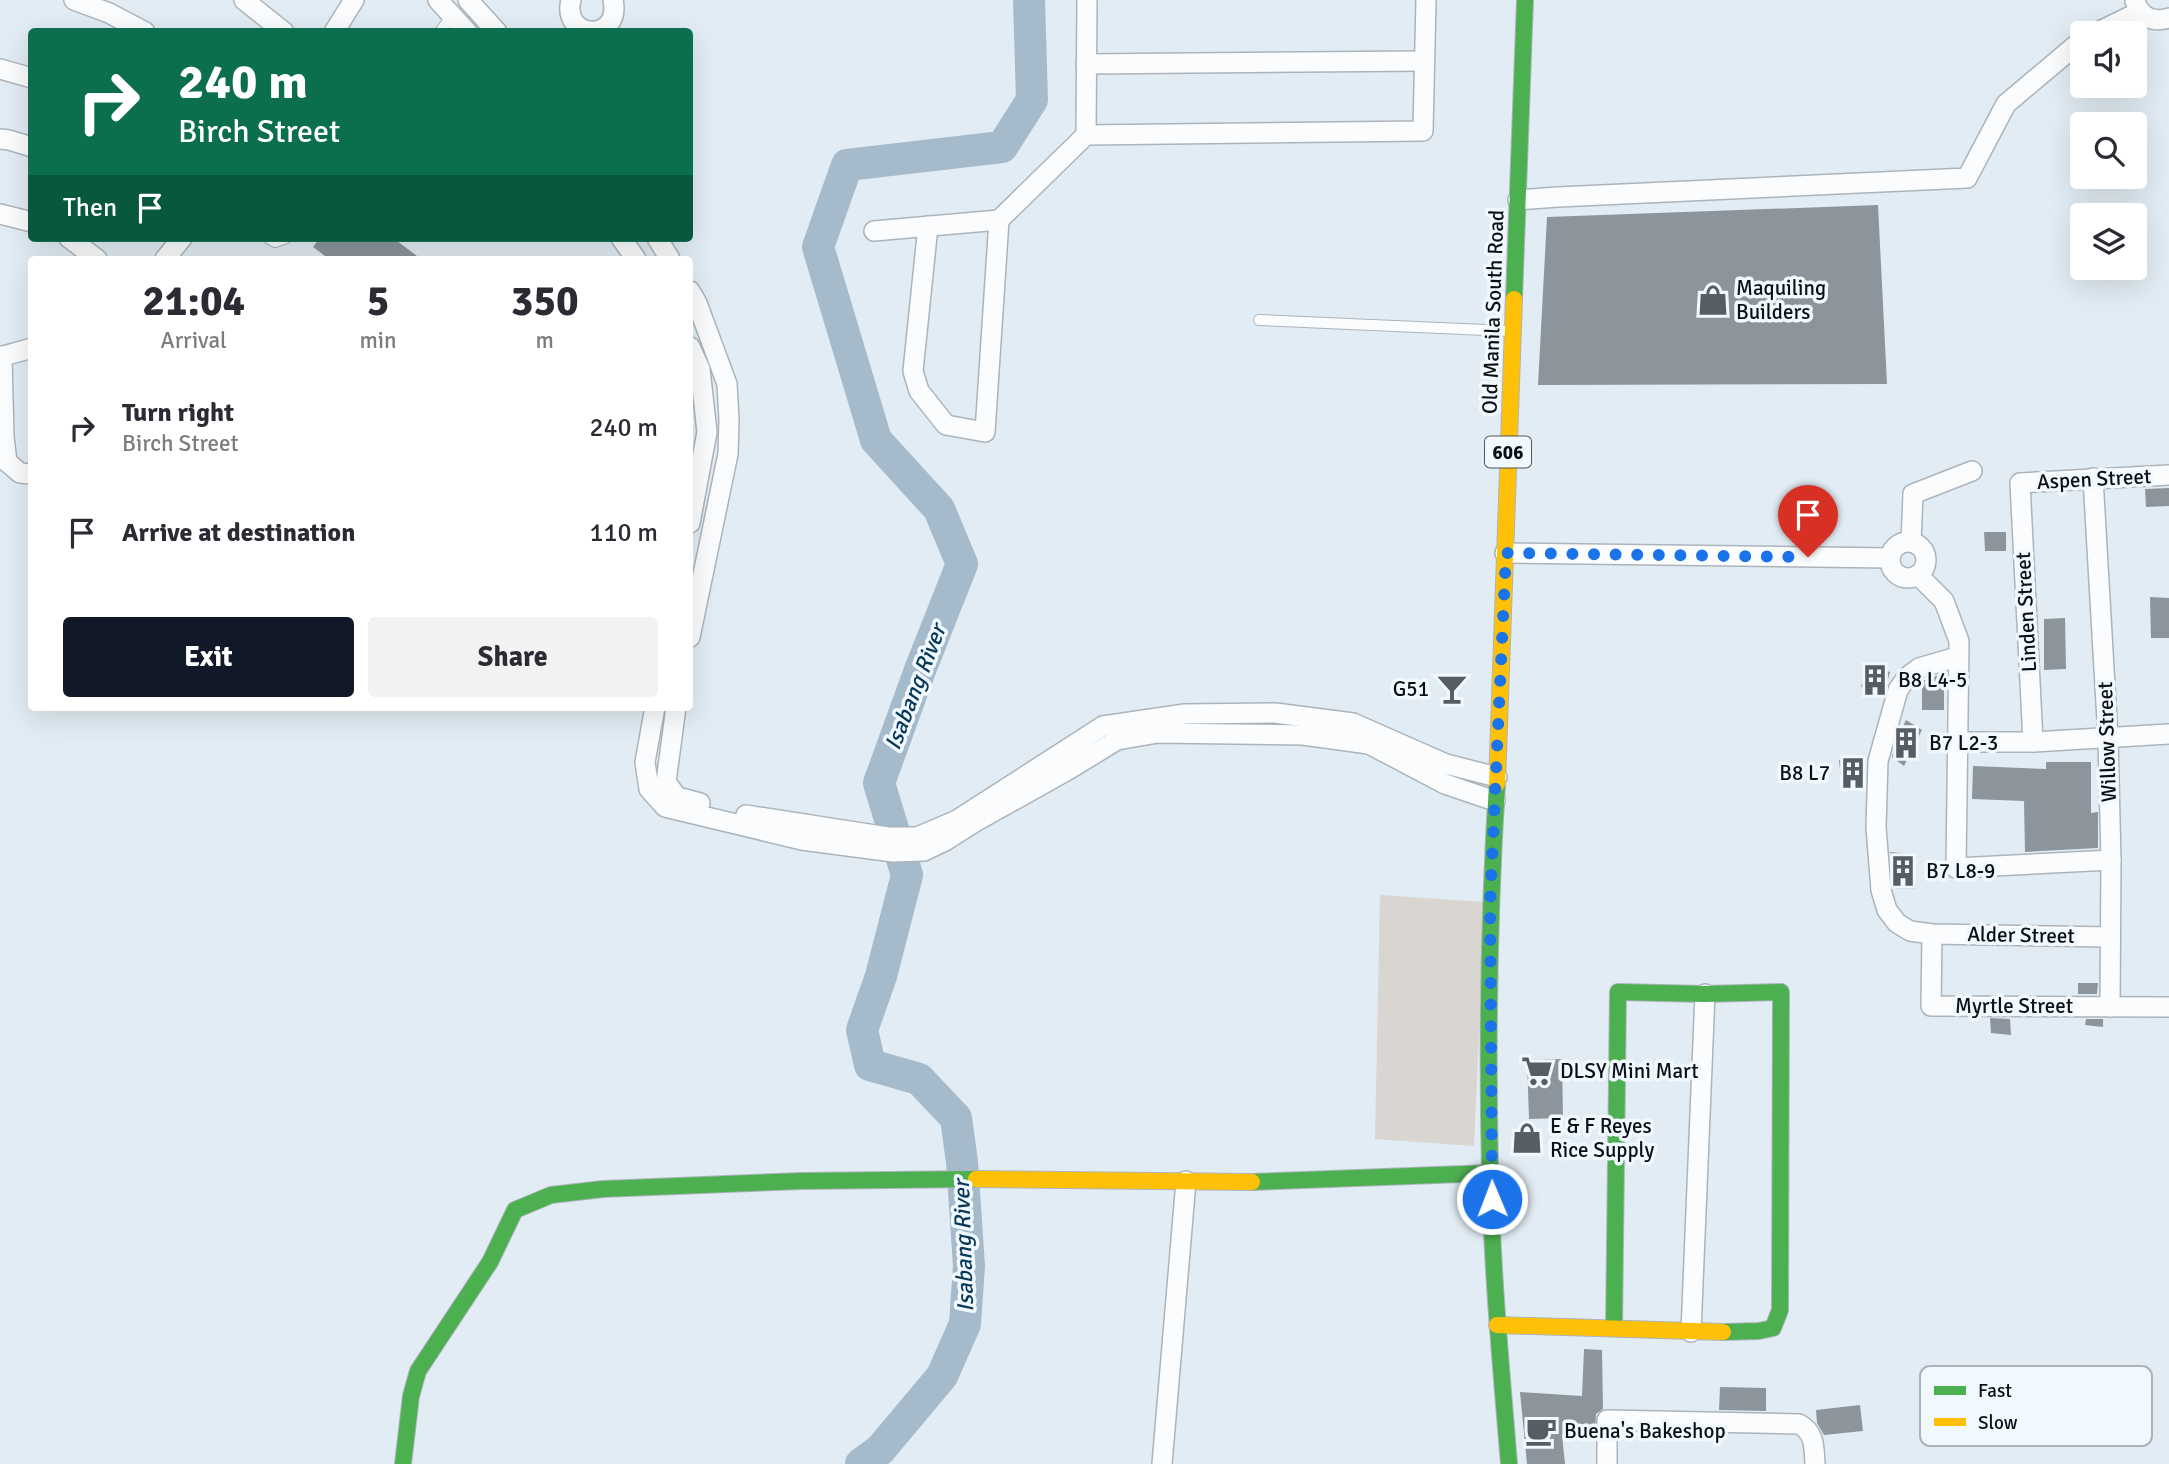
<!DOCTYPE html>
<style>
:root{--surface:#fff;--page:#f2f2f3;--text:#2b2b33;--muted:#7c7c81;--accent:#111827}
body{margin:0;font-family:Signika,sans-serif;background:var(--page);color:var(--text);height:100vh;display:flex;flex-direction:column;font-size:26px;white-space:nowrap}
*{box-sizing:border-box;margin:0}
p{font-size:23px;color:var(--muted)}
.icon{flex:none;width:38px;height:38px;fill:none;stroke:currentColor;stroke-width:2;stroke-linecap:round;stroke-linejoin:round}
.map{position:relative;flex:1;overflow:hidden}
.side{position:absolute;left:28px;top:256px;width:665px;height:455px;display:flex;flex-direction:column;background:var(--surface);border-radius:7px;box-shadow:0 7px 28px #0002}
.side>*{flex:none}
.guide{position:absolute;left:28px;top:28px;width:665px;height:214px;border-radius:7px;box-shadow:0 7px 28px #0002;background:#0b6e4f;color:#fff;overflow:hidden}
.fabs{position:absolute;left:2070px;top:21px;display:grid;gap:14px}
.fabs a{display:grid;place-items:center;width:77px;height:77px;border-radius:7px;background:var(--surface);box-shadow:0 7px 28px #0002;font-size:35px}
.pin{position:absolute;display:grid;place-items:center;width:60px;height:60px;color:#fff;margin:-72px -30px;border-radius:50% 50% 50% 0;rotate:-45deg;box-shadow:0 0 7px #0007}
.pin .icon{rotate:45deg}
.me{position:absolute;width:77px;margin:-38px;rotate:359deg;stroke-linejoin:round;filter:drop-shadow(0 0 5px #0008)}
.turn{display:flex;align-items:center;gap:24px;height:147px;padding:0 35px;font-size:32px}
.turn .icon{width:91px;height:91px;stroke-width:2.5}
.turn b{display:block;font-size:49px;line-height:60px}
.then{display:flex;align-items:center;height:66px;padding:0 35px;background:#0003;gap:14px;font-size:26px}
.eta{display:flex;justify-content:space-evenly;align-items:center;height:119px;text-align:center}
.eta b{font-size:42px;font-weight:800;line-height:49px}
.cta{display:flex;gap:14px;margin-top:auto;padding:14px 35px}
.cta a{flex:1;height:80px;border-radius:7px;background:var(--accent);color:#fff;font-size:28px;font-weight:800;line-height:80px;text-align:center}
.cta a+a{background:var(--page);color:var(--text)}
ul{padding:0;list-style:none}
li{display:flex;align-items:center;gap:21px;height:105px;padding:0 35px}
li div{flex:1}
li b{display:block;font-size:26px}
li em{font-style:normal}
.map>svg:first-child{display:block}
</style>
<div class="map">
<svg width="2169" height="1464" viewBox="0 0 2169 1464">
<rect width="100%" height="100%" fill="#e2ecf4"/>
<polygon fill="#d9d6d1" points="1380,895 1485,902 1474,1146 1375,1139"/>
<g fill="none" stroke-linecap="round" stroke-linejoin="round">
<polyline stroke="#a5bacb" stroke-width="32" points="861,1464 880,1450 942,1376 965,1324 969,1266 962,1162 956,1118 919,1079 870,1065 862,1030 881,976 907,875 879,783 920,670 962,564 939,509 876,440 818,247 847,165 1002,147 1032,100 1029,0"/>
</g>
<g fill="#8c959c">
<polygon points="1878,205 1887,384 1538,385 1547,217"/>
<polygon points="320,238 393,238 421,259 329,259 313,247"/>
<polygon points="2169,488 2169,506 2146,507 2145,489"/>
<polygon points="1984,532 2006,532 2006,551 1985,551"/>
<polygon points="2150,597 2169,598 2169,638 2151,638"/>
<polygon points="2065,618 2066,669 2044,670 2044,619"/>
<polygon points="1866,666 1890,672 1884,693 1861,687"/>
<polygon points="1939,675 1944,675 1944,710 1922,710 1922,681"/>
<polygon points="1906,720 1922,730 1904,766 1892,757 1896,741"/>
<polygon points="1863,758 1865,787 1842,789 1839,760"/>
<polygon points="2046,762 2091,762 2091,813 2098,812 2098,848 2025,852 2024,801 1972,799 1973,766 2046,769"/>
<polygon points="1890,852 1911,854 1916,889 1896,889"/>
<polygon points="2078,983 2098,983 2097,994 2078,994"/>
<polygon points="1990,1018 2010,1019 2011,1035 1991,1033"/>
<polygon points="2086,1019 2103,1019 2103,1027 2085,1025"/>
<polygon points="1562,1059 1563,1118 1529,1119 1527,1060"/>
<polygon points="1584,1349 1602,1350 1603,1409 1596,1414 1595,1432 1562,1435 1565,1464 1527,1464 1520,1392 1582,1396"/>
<polygon points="1720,1387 1766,1388 1766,1411 1719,1410"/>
<polygon points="1860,1405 1863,1431 1824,1435 1817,1423 1816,1410"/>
</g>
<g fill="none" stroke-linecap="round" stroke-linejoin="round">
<defs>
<g id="lane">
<polyline points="440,32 452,15"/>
<polyline points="268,238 275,242 286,238"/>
<polyline points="1259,320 1508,331"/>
</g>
<g id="street">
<polyline points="74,0 109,13 145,32"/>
<polyline points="244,0 284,32"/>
<polyline points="438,0 467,32"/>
<polyline points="468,0 497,32"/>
<path d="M571,0c-10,40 51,43 42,0"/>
<polyline points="1087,0 1086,135 1423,131 1426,0"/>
<path d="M2135,1c5,16 18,22 34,17"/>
<polyline points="334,32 354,0"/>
<polyline points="2096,33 2139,12"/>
<polyline points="1086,64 1424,61"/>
<polyline points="0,69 32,78"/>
<polyline points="0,139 9,140 32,147"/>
<polyline points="1518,200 1558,197 1967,178 2006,104 2082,40"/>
<polyline points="0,214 32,222"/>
<polyline points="928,226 913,371 919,391 946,425 985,432 999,220"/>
<polyline points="874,231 999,220 1086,135"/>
<polyline points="69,238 97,259"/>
<polyline points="621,238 636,259"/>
<polyline points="657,238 670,259"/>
<polyline points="165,259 182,238"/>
<polyline points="690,291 697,303 727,384 729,420 728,454 690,637"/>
<polyline points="690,347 700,369 707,432 690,523"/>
<polyline points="2,356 4,437 7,462 20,473 32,474"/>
<polyline points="0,357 32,348"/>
<polyline points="2093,478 2108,738 2111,860 2110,1007"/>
<polyline points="1911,542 1913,494 1972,471"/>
<circle cx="1908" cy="560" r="18"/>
<polyline points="1505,553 1890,558"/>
<polyline points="1918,575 1944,601 1959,641 1956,868 2111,860"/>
<polyline points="1957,657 1919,668 1907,677 1898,690 1878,761 1876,827 1881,890 1887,910 1897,923 1910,931 1932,934 2110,937"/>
<polyline points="655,707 645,762 649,789 665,807 802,840 893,852 924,851 945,841 975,822 1068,770 1117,740 1158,733 1303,735 1369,744 1445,784 1495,801"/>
<polyline points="676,707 666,782 677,797 700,803"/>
<polyline points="1957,742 2033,742 2169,734"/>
<polyline points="2033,742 2020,483 2169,475"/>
<polyline points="746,815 888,837 917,837 957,820 1103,726 1185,714 1275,713 1353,723 1446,764 1497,777"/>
<polyline points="1932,934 1931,1006 2169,1007"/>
<polyline points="1691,1332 1705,994"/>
<polyline points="1162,1464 1186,1181"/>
<path d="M1607,1464v-44l192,4c16,8 15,24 16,40"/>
</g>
<g id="fast">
<polyline points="1514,299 1525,0"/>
<path d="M1497,784c-8,129 -10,259 -7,388 2,98 11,195 19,292"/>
<polyline points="1252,1182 1490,1173"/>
<polyline points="1614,1328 1618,992 1705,994 1781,992 1780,1310 1773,1328 1759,1331 1723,1332"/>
<polyline points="403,1464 411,1396 418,1371 490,1262 515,1210 551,1195 603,1189 802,1181 976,1179"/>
</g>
<g id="slow">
<polyline points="1497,784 1514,299"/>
<polyline points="976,1179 1252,1182"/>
<polyline points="1497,1325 1723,1332"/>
</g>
</defs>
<use href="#lane" stroke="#acb4ba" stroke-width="12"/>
<use href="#street" stroke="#acb4ba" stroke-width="22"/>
<use href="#fast" stroke="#acb4ba" stroke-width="18"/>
<use href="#slow" stroke="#acb4ba" stroke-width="18"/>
<use href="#lane" stroke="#fbfcfd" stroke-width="10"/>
<use href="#street" stroke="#fbfcfd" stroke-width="19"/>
<use href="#fast" stroke="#4caf50" stroke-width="16"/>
<use href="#slow" stroke="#ffc107" stroke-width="16"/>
</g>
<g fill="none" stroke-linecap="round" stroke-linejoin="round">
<polyline stroke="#1a73e8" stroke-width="12" stroke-dasharray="0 21.6" points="1492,1199 1490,904 1506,553 1808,557"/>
</g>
<defs>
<symbol id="shop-bare" viewBox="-9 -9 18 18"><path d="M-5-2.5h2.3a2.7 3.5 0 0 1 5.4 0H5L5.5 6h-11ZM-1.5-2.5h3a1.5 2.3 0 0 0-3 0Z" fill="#565d63" stroke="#f1f8fe" stroke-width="2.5" paint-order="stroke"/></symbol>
<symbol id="building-bare" viewBox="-9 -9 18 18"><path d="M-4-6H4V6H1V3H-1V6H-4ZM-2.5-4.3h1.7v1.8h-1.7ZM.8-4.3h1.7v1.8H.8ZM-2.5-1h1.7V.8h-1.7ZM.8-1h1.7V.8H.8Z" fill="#565d63" stroke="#f1f8fe" stroke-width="2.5" paint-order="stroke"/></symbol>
<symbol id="bar-bare" viewBox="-9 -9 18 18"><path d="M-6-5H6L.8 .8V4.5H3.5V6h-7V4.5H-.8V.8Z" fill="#565d63" stroke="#f1f8fe" stroke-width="2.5" paint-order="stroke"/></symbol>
<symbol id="supermarket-bare" viewBox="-9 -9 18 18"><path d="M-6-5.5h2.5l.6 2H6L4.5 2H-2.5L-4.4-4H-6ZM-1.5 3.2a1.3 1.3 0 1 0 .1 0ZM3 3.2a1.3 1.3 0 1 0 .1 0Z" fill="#565d63" stroke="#f1f8fe" stroke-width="2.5" paint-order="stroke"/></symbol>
<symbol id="cafe-bare" viewBox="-9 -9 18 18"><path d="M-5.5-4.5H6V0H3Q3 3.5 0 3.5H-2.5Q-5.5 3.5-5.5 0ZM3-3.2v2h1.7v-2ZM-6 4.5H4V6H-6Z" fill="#565d63" stroke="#f1f8fe" stroke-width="2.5" paint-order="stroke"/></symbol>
</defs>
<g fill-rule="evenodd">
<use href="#shop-bare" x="1691" y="278" width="44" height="44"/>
<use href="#building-bare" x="1853" y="658" width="44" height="44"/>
<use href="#bar-bare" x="1430" y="667" width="44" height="44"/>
<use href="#building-bare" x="1884" y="721" width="44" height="44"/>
<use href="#building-bare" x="1831" y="751" width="44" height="44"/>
<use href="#building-bare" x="1881" y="849" width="44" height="44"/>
<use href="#supermarket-bare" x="1515" y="1049" width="44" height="44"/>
<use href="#shop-bare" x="1505" y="1116" width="44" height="44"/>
<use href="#cafe-bare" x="1519" y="1409" width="44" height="44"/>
</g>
<g text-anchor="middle" stroke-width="7" stroke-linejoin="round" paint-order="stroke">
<rect fill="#f1f8fe" stroke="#4f565b" stroke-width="2" x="1485" y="436.5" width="46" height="31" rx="5"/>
<g font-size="19" font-weight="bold" fill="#0a1015">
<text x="1508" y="459">606</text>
</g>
<g font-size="21" fill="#0a1015" stroke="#f1f8fe" text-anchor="start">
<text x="1736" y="295">Maquiling<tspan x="1736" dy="24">Builders</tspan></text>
<text x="1898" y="687">B8 L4-5</text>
<text x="1429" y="696" text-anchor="end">G51</text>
<text x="1929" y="750">B7 L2-3</text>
<text x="1830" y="780" text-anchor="end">B8 L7</text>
<text x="1926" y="878">B7 L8-9</text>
<text x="1560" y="1078">DLSY Mini Mart</text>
<text x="1550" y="1133">E &amp; F Reyes<tspan x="1550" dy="24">Rice Supply</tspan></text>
<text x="1564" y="1438">Buena's Bakeshop</text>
</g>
<g font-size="21" fill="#0a1015" stroke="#f1f8fe">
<text transform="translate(1493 312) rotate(-88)" y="7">Old Manila South Road</text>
<text transform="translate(2094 479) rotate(-3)" y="7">Aspen Street</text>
<text transform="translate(2026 612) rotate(-93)" y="7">Linden Street</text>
<text transform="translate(2107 742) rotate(-92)" y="7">Willow Street</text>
<text transform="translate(2021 935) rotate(1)" y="7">Alder Street</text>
<text x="2014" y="1013">Myrtle Street</text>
</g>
<g font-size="23" font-style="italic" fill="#073857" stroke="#f1f8fe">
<text transform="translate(915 687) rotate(-69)" y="8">Isabang River</text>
<text transform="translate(963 1246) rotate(-92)" y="8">Isabang River</text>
</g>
</g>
<rect x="1920" y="1366" width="232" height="80" rx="10" fill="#f1f8fe" stroke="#acb2b8" stroke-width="2"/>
<rect x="1934" y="1386" width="32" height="9" fill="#4caf50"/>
<rect x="1934" y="1418" width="32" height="8" fill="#ffc107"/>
<g font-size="19" fill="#0a1015">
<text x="1978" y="1397">Fast</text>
<text x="1978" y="1429">Slow</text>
</g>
</svg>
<div class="fabs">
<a><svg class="icon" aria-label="sound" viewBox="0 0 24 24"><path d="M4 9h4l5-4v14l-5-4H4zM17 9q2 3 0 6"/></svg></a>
<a><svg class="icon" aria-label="search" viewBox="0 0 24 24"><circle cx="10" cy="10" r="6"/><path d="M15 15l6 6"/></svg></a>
<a><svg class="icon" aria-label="layers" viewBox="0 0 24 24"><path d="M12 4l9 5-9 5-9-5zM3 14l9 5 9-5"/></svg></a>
</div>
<div class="pin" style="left:1808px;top:557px;background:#d93025"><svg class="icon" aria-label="arrive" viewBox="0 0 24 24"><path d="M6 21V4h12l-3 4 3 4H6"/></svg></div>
<svg class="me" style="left:1492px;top:1199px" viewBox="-20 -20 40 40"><circle r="17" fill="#1a73e8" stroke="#fff" stroke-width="3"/><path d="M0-11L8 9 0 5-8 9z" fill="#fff"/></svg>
<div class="guide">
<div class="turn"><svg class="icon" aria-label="right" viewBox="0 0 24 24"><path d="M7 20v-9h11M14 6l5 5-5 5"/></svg><div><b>240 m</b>Birch Street</div></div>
<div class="then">Then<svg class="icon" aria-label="arrive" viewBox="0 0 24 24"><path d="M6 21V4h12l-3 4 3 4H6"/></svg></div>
</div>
<section class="side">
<div class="eta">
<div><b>21:04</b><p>Arrival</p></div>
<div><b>5</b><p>min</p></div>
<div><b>350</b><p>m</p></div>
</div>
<ul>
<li><svg class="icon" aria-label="right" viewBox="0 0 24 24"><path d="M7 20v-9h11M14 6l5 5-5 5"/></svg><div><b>Turn right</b><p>Birch Street</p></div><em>240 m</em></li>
<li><svg class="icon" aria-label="arrive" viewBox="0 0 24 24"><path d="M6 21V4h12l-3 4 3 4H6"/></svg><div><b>Arrive at destination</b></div><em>110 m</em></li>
</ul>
<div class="cta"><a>Exit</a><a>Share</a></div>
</section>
</div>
